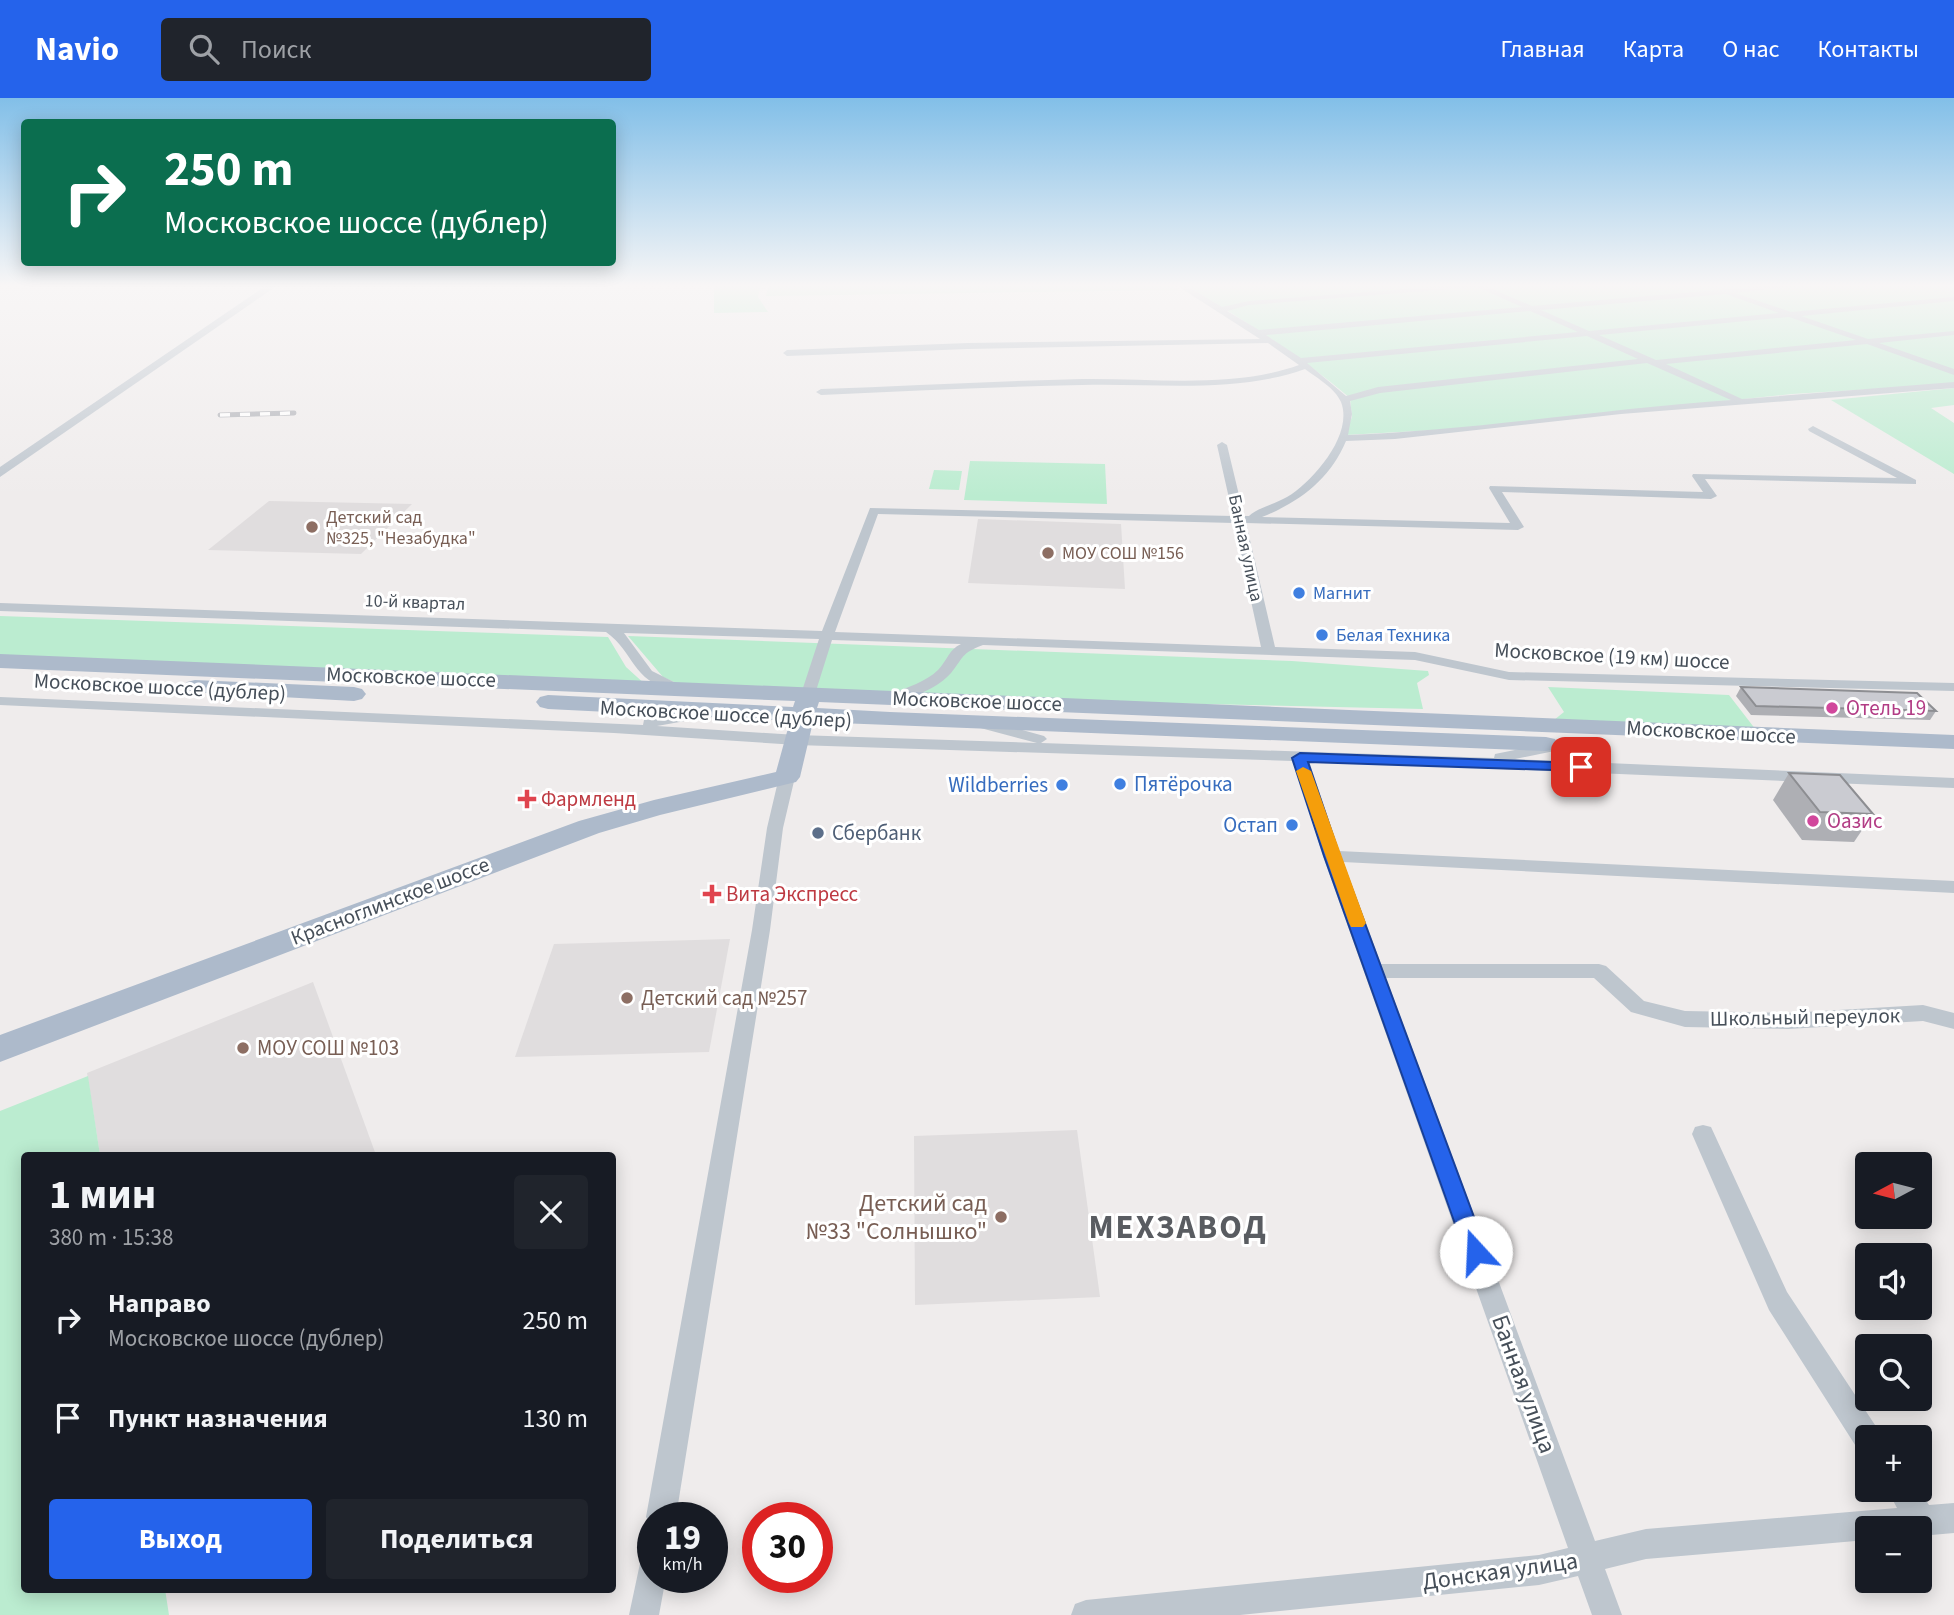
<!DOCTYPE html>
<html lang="ru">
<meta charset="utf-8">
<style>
:root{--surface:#171b24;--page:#20242c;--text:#f1f3f6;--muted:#9ea1a6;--accent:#2563eb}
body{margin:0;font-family:"Source Sans 3",sans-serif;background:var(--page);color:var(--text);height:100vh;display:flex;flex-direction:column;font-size:26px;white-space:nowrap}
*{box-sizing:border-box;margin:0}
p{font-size:23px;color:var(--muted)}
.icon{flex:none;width:38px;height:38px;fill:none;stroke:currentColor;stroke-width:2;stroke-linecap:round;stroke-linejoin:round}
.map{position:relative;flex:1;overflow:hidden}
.sheet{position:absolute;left:21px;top:1054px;width:595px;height:441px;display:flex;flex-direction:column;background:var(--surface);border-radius:7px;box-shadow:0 4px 18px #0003}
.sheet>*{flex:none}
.banner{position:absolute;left:21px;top:21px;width:595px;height:147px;border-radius:7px;box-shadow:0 4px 18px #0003;background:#0b6e4f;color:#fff;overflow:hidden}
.needle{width:46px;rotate:263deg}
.controls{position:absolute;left:1855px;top:1054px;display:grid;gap:14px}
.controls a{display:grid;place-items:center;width:77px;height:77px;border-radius:7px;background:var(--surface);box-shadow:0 4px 18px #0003;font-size:35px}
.speed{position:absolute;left:637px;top:1404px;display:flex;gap:14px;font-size:35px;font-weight:700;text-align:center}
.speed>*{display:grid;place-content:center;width:91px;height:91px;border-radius:50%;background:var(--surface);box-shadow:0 4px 18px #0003;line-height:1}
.speed small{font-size:18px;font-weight:400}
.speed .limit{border:10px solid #d22;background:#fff;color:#111}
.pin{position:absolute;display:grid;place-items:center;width:60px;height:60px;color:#fff;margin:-30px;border-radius:14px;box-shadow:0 4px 10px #0006}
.me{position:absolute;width:77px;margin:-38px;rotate:340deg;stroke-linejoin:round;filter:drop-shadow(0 0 5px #0008)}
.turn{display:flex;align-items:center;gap:24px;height:147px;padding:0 28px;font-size:32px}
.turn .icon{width:91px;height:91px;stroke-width:2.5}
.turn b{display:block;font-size:49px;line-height:60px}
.round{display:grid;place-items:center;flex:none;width:74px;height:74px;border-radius:7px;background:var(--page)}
.summary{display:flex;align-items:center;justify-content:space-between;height:119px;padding:0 28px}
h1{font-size:42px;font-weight:700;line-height:52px}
.primary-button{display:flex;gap:14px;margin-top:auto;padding:14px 28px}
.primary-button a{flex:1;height:80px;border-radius:7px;background:var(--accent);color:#fff;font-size:28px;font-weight:700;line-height:80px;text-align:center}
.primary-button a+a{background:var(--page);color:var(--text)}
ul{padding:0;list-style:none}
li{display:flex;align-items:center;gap:21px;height:98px;padding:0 28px}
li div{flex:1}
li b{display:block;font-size:26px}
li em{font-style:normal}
header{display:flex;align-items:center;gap:42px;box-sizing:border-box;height:98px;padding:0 35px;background:var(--accent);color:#fff}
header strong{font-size:33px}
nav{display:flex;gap:38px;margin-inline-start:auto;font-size:24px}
.search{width:490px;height:63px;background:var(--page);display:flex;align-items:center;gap:18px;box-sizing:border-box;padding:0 24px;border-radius:7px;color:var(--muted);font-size:26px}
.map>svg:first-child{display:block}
</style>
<header>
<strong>Navio</strong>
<div class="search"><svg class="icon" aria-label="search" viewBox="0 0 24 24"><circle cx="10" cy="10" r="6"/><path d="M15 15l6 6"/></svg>Поиск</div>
<nav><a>Главная</a><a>Карта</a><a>О нас</a><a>Контакты</a></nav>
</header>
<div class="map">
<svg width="1954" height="1517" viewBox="0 0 1954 1517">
<rect width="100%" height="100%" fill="#efecec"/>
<g fill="#e0ddde">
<polygon points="269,403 270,403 412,406 361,456 208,452"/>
<polygon points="978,421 1121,426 1125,491 968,485"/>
<polygon points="730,841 709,954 515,959 554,846"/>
<polygon points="313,884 376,1057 100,1057 87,975"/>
<polygon points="1077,1032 1100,1199 915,1207 914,1038"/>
</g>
<g fill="#bbecd0">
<polygon points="714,187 761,187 758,199 768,214 714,215"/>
<polygon points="769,187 1169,187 1179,192 766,198"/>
<path d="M1185,187h769v99l-162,10 -338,35 -109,6 7,-18 -2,-19c-50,-43 -108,-79 -165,-113z"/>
<polygon points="1954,290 1954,307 1931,310 1954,325 1954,376 1831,302"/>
<polygon points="970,363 1105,366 1107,406 964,402"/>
<polygon points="934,372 962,373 959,392 929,391"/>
<polygon points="0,518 608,539 626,569 647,588 0,562"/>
<polygon points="628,538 1292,563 1428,573 1429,577 1417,585 1423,611 897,599 685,589 663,579"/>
<polygon points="1548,589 1729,597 1756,632 1554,622 1564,614"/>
<polygon points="88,978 100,1057 24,1057 24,1491 165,1491 169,1517 0,1517 0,1013"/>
</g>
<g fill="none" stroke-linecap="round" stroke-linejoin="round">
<g fill="#bec6ce" fill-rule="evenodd">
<path d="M1176,187h9l37,22 27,-6 208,-16h26l49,21 244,-21h24l-65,8 56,19 163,-15v4l-153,15 67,23 86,-8v4l-75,8 75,26v6l-87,-31 -201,20 76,35 212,-17v6l-333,26 -226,25 -49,2c-16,38 -46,61 -84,76l248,6 -21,-35 1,-2 213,6 -11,-16 1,-2 204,4 -88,-47 -1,-2 5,-3 103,54v4l-211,-5 12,17 -6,3 -209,-7 22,35 -6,3 -272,-7 29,124 140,5 94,20 445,11v8l-445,-11 -94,-20 -432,-15c-23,9 -18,11 -32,28 -12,14 -36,24 -54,28l-7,-4 2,-3c15,-7 34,-12 46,-24 9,-9 11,-21 23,-26l-129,-4 -17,54 -7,4 -7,-4 18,-55 -195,-6 28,38 26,13 2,3 -7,4c-42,-11 -38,-38 -67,-59l-606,-21v-8l822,28 48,-123 363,8 -16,-71 5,-3 5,3 17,71h5c8,-8 26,-12 38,-19 25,-15 67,-62 54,-95 -6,-14 -24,-24 -36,-33 -70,25 -150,14 -223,16 -87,2 -174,6 -261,10l-5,-3 5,-3c87,-3 174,-8 261,-10 71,-1 150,10 217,-14l-31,-22 -300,6 -181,7 -4,-3 4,-3 181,-7 292,-4zM1477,189l45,20 -263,23 -32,-19 22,-6zM1726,196l53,19 -190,18 -48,-21zM1530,213l48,21 -277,26 -35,-23zM1789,219l67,23 -200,20 -57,-25zM1587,238l51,23 -260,28 -32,9 -39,-33zM1647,265l84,37c-128,9 -255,30 -383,35l4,-21 -2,-13 30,-8zM878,416l356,9 27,124 -426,-15z"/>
<polygon points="0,599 643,627 644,622 714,610 721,614 719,617 657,628 797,637 1037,645 973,628 970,625 973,622 978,620 1044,638 1047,641 1041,645 1494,660 1495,656 1564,642 1569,644 1572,647 1569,650 1515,661 1954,680 1954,690 1309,663 1339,753 1954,783 1954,795 1343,764 1381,866 1599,866 1606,868 1644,903 1685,913 1788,915 1923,907 1954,915 1954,931 1923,923 1788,931 1685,929 1631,914 1594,880 1386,880 1595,1443 1646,1431 1897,1410 1887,1391 1918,1391 1929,1407 1954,1405 1954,1435 1920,1438 1920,1430 1867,1430 1867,1442 1646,1461 1605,1471 1622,1517 1592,1517 1578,1478 1539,1487 1240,1517 1071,1517 1075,1506 1086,1502 1539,1457 1568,1450 1323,758 1293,663 797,647 614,635 0,607"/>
<polygon points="787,674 795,679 783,730 770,832 676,1419 653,1419 653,1430 646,1419 752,832 767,730 779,679"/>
<polygon points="1703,1027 1711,1029 1787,1194 1877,1330 1880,1339 1867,1339 1867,1354 1857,1350 1769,1212 1692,1036 1695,1029"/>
<polygon points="653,1452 653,1479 666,1479 659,1517 629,1517 642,1456"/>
</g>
<polygon fill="#bec6ce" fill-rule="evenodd" points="267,187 278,187 0,379 0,369"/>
<g fill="#adbacb" fill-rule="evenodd">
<polygon points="0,556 1954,637 1954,651 819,604 817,610 890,614 1546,639 1555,641 1558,646 1555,651 1546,653 813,624 800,679 796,684 660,717 599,735 0,964 0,937 579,723 654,702 776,674 790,623 548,611 540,609 536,604 540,599 548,597 793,609 795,603 0,570"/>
<polygon points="195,582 354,589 362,591 366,596 362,601 354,603 187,594 183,589 187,584"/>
</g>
<defs>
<polyline id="rail" points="220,317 294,315"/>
</defs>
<use href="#rail" stroke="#afb1b7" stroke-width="5"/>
<use href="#rail" stroke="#fff" stroke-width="3.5" stroke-dasharray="10" stroke-linecap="butt"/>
</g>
<g fill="#aeafb4">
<polygon points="1741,589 1936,613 1930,622 1751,617 1736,598"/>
<polygon points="1789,675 1873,716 1854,744 1802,742 1773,702"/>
</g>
<g fill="#cacbd1" stroke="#8d8e92" stroke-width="2">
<polygon points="1741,589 1917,595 1936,613 1756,608"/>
<polygon points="1789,675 1840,677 1873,716 1820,714"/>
</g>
<linearGradient id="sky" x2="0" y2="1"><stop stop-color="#82bfe8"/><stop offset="0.47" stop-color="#f8f6f6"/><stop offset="1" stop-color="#f8f6f6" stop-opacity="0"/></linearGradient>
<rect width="1954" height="399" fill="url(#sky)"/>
<polygon fill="#2563eb" stroke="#184099" stroke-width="2" points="1300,655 1581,665 1588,669 1581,673 1308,664 1340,758 1487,1154 1484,1162 1476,1165 1468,1162 1465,1154 1324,758 1292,660"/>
<polygon fill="#f59e0b" points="1303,669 1311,673 1366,825 1363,829 1351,829 1349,825 1296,673"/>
<g fill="#8d6e63" stroke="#fff" stroke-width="2.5">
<circle cx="312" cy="429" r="7"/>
<circle cx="1048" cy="455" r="7"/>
<circle cx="627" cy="900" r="7"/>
<circle cx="243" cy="950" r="7"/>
<circle cx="1001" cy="1119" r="7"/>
</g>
<g fill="#3f7fe0" stroke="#fff" stroke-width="2.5">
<circle cx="1299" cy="495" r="7"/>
<circle cx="1322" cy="537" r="7"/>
<circle cx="1120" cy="686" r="7"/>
<circle cx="1062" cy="687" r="7"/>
<circle cx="1292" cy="727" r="7"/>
</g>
<g fill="#d1479c" stroke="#fff" stroke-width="2.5">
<circle cx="1832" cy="610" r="7"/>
<circle cx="1813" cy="723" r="7"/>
</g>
<g fill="#e0444e" stroke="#fff" stroke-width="2.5">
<path d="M523.5 690.5h7v7h7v7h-7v7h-7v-7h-7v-7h7z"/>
<path d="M708.5 785.5h7v7h7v7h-7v7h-7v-7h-7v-7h7z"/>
</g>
<circle fill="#5c6f8a" stroke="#fff" stroke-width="2.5" cx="818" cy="735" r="7"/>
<g text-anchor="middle" stroke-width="6" stroke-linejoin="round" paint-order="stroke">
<g font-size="18" fill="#785e54" stroke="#fff" text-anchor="start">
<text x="326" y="425">Детский сад<tspan x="326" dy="21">№325, "Незабудка"</tspan></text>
<text x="1062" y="461">МОУ СОШ №156</text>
</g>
<g font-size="18" fill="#464f59" stroke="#fff">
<text transform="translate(1246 450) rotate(78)" y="6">Банная улица</text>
<text transform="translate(415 504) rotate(2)" y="6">10-й квартал</text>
</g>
<g font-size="18" fill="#366cbe" stroke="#fff" text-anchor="start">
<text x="1313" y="501">Магнит</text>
<text x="1336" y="543">Белая Техника</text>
</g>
<g font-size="21" fill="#464f59" stroke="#fff">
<text transform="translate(1612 558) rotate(3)" y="7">Московское (19 км) шоссе</text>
<text transform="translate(411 579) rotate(2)" y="7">Московское шоссе</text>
<text transform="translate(160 589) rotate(3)" y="7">Московское шоссе (дублер)</text>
<text transform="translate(977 603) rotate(2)" y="7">Московское шоссе</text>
<text transform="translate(726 616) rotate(3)" y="7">Московское шоссе (дублер)</text>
<text transform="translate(1711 634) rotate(3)" y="7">Московское шоссе</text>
<text transform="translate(390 803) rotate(-21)" y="7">Красноглинское шоссе</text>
<text transform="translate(1805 919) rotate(-1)" y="7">Школьный переулок</text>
</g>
<g font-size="21" fill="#b23c85" stroke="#fff" text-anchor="start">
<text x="1846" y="617">Отель 19</text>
<text x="1827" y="730">Оазис</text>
</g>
<g font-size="21" fill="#366cbe" stroke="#fff" text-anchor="end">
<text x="1134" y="693" text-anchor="start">Пятёрочка</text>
<text x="1048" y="694">Wildberries</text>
<text x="1278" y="734">Остап</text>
</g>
<g font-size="21" fill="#be3a42" stroke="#fff" text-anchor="start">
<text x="541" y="708">Фармленд</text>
<text x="726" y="803">Вита Экспресс</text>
</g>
<g font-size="21" fill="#4e5e75" stroke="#fff" text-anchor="start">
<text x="832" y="742">Сбербанк</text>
</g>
<g font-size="21" fill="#785e54" stroke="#fff" text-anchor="start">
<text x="641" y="907">Детский сад №257</text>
<text x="257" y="957">МОУ СОШ №103</text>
</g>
<g font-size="24" fill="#785e54" stroke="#fff" text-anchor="end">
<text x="987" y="1113">Детский сад<tspan x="987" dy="28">№33 "Солнышко"</tspan></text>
</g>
<g font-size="24" fill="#464f59" stroke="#fff">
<text transform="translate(1524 1286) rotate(70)" y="8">Банная улица</text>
<text transform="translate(1500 1473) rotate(-8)" y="8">Донская улица</text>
</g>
<g font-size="33" font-weight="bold" letter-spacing="2" fill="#595c61" stroke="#fff">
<text x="1178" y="1140">МЕХЗАВОД</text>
</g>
</g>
</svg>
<div class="controls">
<a><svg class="needle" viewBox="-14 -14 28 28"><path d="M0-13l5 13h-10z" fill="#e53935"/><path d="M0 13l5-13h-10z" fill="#9ea1a6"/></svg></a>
<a><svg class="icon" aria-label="sound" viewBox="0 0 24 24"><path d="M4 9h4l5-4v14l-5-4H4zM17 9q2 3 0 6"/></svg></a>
<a><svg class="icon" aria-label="search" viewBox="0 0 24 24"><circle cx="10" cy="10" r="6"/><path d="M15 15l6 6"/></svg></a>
<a>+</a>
<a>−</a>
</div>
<div class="speed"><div>19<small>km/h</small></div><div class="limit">30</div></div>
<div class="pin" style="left:1581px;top:669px;background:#d93025"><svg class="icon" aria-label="arrive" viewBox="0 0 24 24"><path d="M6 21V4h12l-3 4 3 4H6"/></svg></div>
<svg class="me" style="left:1476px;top:1154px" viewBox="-20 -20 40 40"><circle r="19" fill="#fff"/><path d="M0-13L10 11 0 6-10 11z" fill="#2563eb"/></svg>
<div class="banner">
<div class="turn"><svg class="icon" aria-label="right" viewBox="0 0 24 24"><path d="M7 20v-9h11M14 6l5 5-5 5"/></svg><div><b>250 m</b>Московское шоссе (дублер)</div></div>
</div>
<section class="sheet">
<div class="summary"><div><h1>1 мин</h1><p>380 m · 15:38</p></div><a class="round"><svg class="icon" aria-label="close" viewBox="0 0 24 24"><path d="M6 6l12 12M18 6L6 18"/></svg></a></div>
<ul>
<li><svg class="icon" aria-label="right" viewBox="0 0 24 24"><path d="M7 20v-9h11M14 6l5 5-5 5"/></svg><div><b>Направо</b><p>Московское шоссе (дублер)</p></div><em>250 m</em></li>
<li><svg class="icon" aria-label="arrive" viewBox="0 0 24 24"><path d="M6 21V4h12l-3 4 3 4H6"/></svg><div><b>Пункт назначения</b></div><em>130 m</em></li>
</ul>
<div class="primary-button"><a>Выход</a><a>Поделиться</a></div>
</section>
</div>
